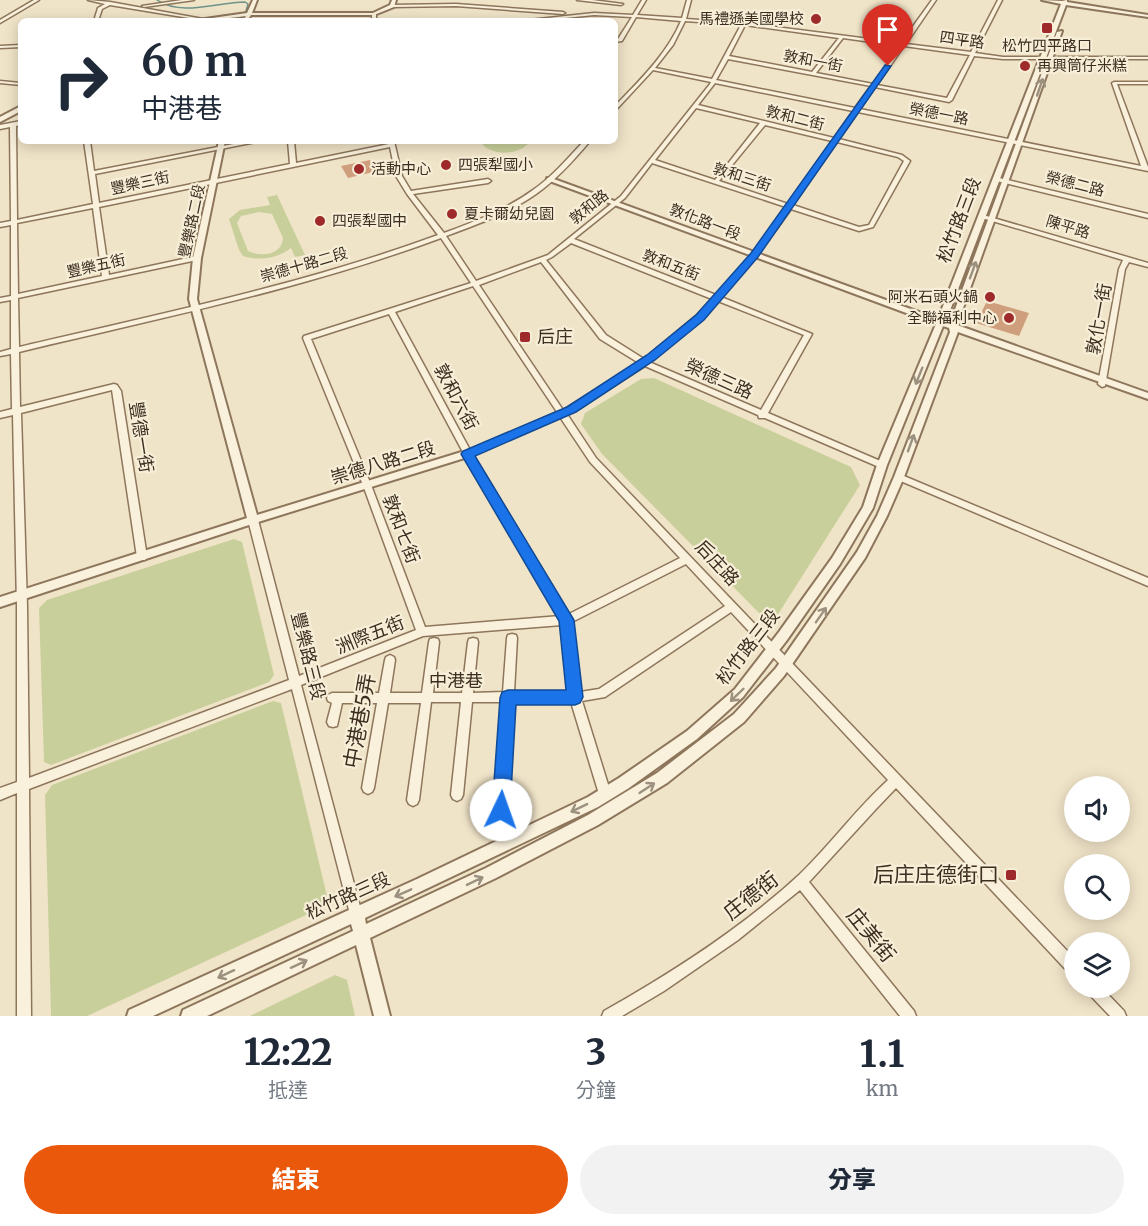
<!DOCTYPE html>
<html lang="zh-TW">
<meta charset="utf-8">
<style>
:root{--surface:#fff;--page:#f2f2f3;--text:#1f2937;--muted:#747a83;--accent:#ea580c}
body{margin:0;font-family:Merriweather,"Noto Sans TC",serif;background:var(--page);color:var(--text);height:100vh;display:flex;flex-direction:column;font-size:22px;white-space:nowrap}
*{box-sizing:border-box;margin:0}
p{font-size:20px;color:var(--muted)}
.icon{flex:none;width:33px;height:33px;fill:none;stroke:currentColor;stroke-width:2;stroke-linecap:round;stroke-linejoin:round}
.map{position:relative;height:1016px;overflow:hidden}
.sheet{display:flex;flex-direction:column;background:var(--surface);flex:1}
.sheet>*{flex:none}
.guide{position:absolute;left:18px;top:18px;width:600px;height:126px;border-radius:9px;box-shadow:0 3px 15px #0003;background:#fff;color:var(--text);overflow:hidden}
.buttons{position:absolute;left:1064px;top:776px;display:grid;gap:12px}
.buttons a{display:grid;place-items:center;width:66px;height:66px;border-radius:50%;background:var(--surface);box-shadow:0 3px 15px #0003;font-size:30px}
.pin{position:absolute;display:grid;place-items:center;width:51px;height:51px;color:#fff;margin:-62px -26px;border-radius:50% 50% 50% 0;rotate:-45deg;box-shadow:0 0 6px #0007}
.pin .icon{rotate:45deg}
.me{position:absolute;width:66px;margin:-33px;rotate:3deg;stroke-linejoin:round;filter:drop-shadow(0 0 4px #0008)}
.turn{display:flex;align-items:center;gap:21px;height:126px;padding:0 24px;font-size:27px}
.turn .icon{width:78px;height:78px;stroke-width:2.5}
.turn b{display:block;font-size:42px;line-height:51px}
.eta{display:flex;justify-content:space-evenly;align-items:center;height:102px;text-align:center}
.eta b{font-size:36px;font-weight:800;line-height:42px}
.action{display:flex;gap:12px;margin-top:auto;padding:12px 24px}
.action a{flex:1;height:69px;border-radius:36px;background:var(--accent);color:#fff;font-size:24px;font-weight:800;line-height:69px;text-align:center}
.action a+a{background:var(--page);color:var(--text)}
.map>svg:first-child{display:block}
</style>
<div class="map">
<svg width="1148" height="1016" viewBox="0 0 1148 1016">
<rect width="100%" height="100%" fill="#f0e4c8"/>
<g fill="#c9cf9b" fill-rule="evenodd">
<path d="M480,141h50c-9,15 -41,16 -50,0z"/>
<path d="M277,195l28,60 -10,2 -4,-9c-14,11 -32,13 -48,8l-4,-6 -10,-31 11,-9 30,-5 -3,-8zM259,212l13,2 11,24c-1,18 -23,19 -35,13l-11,-28 4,-7z"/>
<polygon points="654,378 851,467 860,485 775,619 765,619 602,454 581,424 585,413 641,379"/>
<polygon points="234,539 242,542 274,675 269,682 51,765 44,762 39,608 47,600"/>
<polygon points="273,701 281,703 327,896 319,909 87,1016 51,1016 45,795 52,785"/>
<polygon points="335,975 347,980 355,1016 250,1016"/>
</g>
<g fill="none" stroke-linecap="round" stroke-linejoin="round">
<path stroke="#6f938a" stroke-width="1.5" d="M157,0c25,17 60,2 88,2l3,2 -4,14 8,3"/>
</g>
<g fill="#cf9f7d">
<polygon points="370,160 378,171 348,178 341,166"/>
<polygon points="987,301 1029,313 1019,336 976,323"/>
</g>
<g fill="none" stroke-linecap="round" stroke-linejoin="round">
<defs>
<g id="minor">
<polygon points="34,0 39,0 0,23 0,20"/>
<polygon points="88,0 110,2 203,19 201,20 110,5 102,9 98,21 94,21 98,8 105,4"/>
<polygon points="182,0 194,0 144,7 142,6"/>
<polygon points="577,0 592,0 623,4 621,5"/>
<path d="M642,0h4l-9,15 45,3 5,-18h4l-5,19 58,4 157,20 31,-43h4l-30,44 65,8 27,-52h4l-27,53 28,4h145v2h-145l-29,-3 -22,44 -3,2 -74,-15 -15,22 281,57 -29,-83 2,-1h34v2h-31l31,83v4l-290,-59 -19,27 63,16 8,6 -37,66 -14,4 -68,-22 -34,47 -36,41 91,37 -44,79 117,50 1,2 -1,2h-6l-114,-49h-6l-1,-3 -113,-49 -70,45 -8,3 29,44 478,500v17l-5,-2 -173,-185 -20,21 -67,73 105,129 2,5h-16l-100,-126 -62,50 -74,51 -42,25h-20l2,-5c69,-39 138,-83 196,-137 31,-30 56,-65 88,-94l-157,-168 -126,85 -23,4 29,93 -2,4 -4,2 -4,-2 -2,-4 -28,-92h-58l-6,108 -2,4 -4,2 -4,-2 -2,-4 7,-108h-30l-9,93 -2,4 -4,2 -4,-2 -2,-4 10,-93h-30l-12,98 -2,4 -4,2 -4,-2 -2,-4 14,-97h-33l-14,85 -2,4 -4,2 -4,-2 -2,-4 15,-85h-35l-5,23 -4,1 -4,-1 -2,-4 5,-19 -4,-2 -1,-3 1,-3 4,-2h47l6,-33 1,-3 4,-2 4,2 1,3 -5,33h32l7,-51 1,-3 4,-1 4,1 1,3 -6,51h29l6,-51 1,-3 4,-1 4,1 1,3 -5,51 30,-1 4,-54 1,-3 4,-1 4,1 1,3 -3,54h55l-7,-67 -139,11 -122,49 61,229 -1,5 -5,1 -5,-1 -1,-5 -58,-225 -263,100 2,227h-14v-223l-17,7v-12l17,-6v-176l-4,-191 -13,3v-6l12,-3 -1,-55 -11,2v-4l11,-3v-49l-11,2v-4l11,-2v-71l-11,2v-4l11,-2 -1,-94 -10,2v-4l21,-4v4l-5,1 1,94 76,-16 -9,-63h6l4,30 155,-30h12l-166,33 4,29 191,-39 -2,-23h6l2,22 93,-19 -1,-3h6l8,35 9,15 77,-12 3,2 -3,2 -75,11 31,39c30,-11 63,-24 89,-43 19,-13 35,-32 51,-49h6c-16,19 -34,39 -54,53 -27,19 -60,31 -90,42l30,45 72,-26 73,-59 89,-112 1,-2 -58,-12 -38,41v-5c25,-26 52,-52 66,-85l-45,-4 -14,24 -7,1v-2l3,-1 14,-22 -38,-2 -59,6h-15l74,-8 39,2zM685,21l56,4 -29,54 -57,-11 18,-23zM745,25l94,13 -27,34 -83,-16zM843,38l57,8 -27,38 -57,-11zM904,46l66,9 -23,43 -70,-13zM728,59l143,27 -16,22 -139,-28zM715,83l138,28 -19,27 -136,-33zM696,108l64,15 -45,57 -60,-20zM765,125l67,16 -44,63 -69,-23zM837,142l61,15 6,4 -35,64 -10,2 -66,-22zM390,147l6,29 11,18 31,41c-136,50 -278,79 -419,112l-1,-49 179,-38 3,-2 -3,-2 -88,19 -10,-68zM652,163l134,44 -33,47 -37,41 -142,-56 51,-41zM93,208l9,68 -84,18 -1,-71zM441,238l30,45 -167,53 -1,2 60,147 53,145 -117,46 -41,-156 -2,-2h-6l-2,2 41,160 -260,98 -2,-172 -6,-193 91,-23 25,167 2,3h6l2,-3 -26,-166 -4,-6 -3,-1 -94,23 -1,-55c141,-34 285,-63 422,-114zM571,243l141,56 -15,16 -53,44 -38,-24 -60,-75 6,-3zM541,262l59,77 39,24 -76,47 -84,-125zM473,286l84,126 -87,38 -75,-138zM718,301l86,34 -43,75 -112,-48 54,-43zM389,314l75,140 96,162 -135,11 -54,-142 -60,-146zM560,417l30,45 90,96 -111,56 -96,-159zM686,564l39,42 -126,83 -19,3 -8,-70z"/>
<polygon points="456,4 563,12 565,13 563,14 456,6 392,7 390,6 392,5"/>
<polygon points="374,13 376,14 376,21 372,21 372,14"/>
<polygon points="21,45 21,47 0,48 0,46"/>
<polygon points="0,81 21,83 21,85 0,83"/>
<polygon points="995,177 1148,214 1148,218 993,180 993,178"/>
<polygon points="979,215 983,215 1148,263 1148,267 1129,262 1125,269 1105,386 1102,387 1098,384 1119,269 1123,260 979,217"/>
<polygon points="899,474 1148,578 1148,586 896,479 895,477"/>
<polygon points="1085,987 1101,987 1124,1011 1126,1016 1110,1016 1087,992"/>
</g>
<g id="tertiary">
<polygon points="253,0 257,0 252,13 373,13 390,5 392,0 396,0 394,7 374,15 251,15 247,21 244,19 246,16 206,21 191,21 247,13"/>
<path d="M1042,0l20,1 5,-1v2l81,13v2l-82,-12 -120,316 4,2 107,-291 5,-1 -105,294 191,68v6l-190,-67 -54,145 -17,39 -22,42 -81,118 -40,46 -77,61 -69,42 -102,53 -126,60 20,78h-16l-18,-71 -149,71h-26l2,-6 170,-79 -2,-7 -198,92h-26l2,-6 288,-131 171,-82 31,-19 68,-47 48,-42 44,-57 53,-74 31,-51 14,-42 59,-141 -389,-144v-2h4l387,141 123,-315zM943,326l6,2 1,4 -56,145 -17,39 -20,36 -81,116 -42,46 -77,59 -69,42 -102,53 -120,56 -1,-6 233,-111 31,-19 68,-49 46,-42 44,-57 53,-76 33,-56 14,-43z"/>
<polygon points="21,106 21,111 0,122 0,117"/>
<polygon points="219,141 225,141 201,258 197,299 257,515 468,450 473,454 471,456 255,523 0,607 0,597 247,518 189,299 193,258"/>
</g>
</defs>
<use href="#minor" stroke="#8d765c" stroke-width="3"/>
<use href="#tertiary" stroke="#8d765c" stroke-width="4"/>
<use href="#minor" fill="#faf1dc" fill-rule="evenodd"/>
<use href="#tertiary" fill="#faf1dc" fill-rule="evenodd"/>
</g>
<defs><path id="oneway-shaft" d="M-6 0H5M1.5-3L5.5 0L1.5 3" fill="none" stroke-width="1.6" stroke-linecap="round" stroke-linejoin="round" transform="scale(1.5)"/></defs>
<g stroke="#9c907e">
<use href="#oneway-shaft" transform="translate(1040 87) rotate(-71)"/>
<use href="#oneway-shaft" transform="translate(973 270) rotate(-70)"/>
<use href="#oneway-shaft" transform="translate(919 376) rotate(112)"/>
<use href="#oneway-shaft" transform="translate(911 443) rotate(-70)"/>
<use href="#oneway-shaft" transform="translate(821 615) rotate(-55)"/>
<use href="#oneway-shaft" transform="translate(737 695) rotate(136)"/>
<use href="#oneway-shaft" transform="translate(647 788) rotate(-33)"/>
<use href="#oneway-shaft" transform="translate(579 808) rotate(154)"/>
<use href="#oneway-shaft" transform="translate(475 881) rotate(-26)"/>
<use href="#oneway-shaft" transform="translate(403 893) rotate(156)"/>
<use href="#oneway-shaft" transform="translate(299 964) rotate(-25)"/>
<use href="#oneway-shaft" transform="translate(226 974) rotate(155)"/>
</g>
<polygon fill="#1a73e8" stroke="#114b97" stroke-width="1.5" points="885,65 891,66 758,257 704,320 655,360 576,412 475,456 574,620 583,697 580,703 575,705 516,705 510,810 508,816 501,819 495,816 492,810 500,698 502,692 508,690 566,690 559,621 461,454 463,451 567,407 647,355 696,315 751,253"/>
<g fill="#9e2a2b" stroke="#f7eed8" stroke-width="2">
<circle cx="816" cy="19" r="6"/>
<rect x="1041" y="22" width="12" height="12" rx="3"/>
<circle cx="1025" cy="66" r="6"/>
<circle cx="446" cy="165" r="6"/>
<circle cx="359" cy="169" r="6"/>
<circle cx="452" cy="214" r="6"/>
<circle cx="320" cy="221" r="6"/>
<circle cx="990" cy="297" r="6"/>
<circle cx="1009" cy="318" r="6"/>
<rect x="519" y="331" width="12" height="12" rx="3"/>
<rect x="1005" y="869" width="12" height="12" rx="3"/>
</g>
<g text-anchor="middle" stroke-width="4.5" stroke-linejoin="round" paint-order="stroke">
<g font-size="15" fill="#3d2e20" stroke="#f7eed8" text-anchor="start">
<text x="804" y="24" text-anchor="end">馬禮遜美國學校</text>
<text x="1047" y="51" text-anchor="middle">松竹四平路口</text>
<text x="1037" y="71">再興筒仔米糕</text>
<text x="458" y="170">四張犁國小</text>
<text x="371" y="174">活動中心</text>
<text x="464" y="219">夏卡爾幼兒園</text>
<text x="332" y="226">四張犁國中</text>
<text x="978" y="302" text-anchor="end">阿米石頭火鍋</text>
<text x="997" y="323" text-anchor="end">全聯福利中心</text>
</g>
<g font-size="15" fill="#3d2e20" stroke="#f7eed8">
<text transform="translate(962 40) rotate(8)" y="5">四平路</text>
<text transform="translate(813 61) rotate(11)" y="5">敦和一街</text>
<text transform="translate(939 114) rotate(11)" y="5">榮德一路</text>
<text transform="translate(795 118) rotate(14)" y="5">敦和二街</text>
<text transform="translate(742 177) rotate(18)" y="5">敦和三街</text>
<text transform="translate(140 183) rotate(-12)" y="5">豐樂三街</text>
<text transform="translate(1075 184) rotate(14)" y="5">榮德二路</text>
<text transform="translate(589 207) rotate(-39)" y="5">敦和路</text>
<text transform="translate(192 221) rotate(-78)" y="5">豐樂路二段</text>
<text transform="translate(705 222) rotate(21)" y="5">敦化路一段</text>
<text transform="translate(1068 227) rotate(17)" y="5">陳平路</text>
<text transform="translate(304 265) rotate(-16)" y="5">崇德十路二段</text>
<text transform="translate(671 265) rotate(21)" y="5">敦和五街</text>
<text transform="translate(96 266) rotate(-13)" y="5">豐樂五街</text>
</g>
<g font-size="18" fill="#3d2e20" stroke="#f7eed8">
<text transform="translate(959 220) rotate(-69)" y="6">松竹路三段</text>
<text transform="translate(1099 319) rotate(-80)" y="6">敦化一街</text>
<text transform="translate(719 379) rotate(24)" y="6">榮德三路</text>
<text transform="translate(456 397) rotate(62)" y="6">敦和六街</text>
<text transform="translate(141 437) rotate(81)" y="6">豐德一街</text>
<text transform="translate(383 463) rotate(-17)" y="6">崇德八路二段</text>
<text transform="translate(401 529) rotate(69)" y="6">敦和七街</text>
<text transform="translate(717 563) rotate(47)" y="6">后庄路</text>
<text transform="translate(370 635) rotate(-22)" y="6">洲際五街</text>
<text transform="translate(748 647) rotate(-52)" y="6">松竹路三段</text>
<text transform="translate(308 656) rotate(76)" y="6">豐樂路三段</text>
<text x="456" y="687">中港巷</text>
<text transform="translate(348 896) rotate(-24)" y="6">松竹路三段</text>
</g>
<g font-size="18" fill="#3d2e20" stroke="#f7eed8" text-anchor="start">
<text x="537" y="343">后庄</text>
</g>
<g font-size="21" fill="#3d2e20" stroke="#f7eed8">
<text transform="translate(360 721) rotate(-80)" y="7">中港巷5弄</text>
<text transform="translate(751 896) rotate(-38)" y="7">庄德街</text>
<text transform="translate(871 935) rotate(51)" y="7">庄美街</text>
</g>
<g font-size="21" fill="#3d2e20" stroke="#f7eed8" text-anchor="end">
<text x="999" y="882">后庄庄德街口</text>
</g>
</g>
</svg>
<div class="buttons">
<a><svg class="icon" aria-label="sound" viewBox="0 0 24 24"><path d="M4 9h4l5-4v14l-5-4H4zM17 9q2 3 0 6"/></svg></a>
<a><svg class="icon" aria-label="search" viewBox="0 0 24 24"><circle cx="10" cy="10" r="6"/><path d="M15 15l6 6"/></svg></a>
<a><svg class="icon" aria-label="layers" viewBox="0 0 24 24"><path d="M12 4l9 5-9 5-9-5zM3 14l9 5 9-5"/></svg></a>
</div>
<div class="pin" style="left:888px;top:66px;background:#d93025"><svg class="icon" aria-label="arrive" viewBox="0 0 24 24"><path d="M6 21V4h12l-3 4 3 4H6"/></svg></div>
<svg class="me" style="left:501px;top:810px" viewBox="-20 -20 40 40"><circle r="19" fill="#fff"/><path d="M0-13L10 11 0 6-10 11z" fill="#1a73e8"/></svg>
<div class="guide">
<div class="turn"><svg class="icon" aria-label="right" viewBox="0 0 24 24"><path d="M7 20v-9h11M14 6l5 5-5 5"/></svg><div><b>60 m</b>中港巷</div></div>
</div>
</div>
<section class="sheet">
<div class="eta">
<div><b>12:22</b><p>抵達</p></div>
<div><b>3</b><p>分鐘</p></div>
<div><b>1.1</b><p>km</p></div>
</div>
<div class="action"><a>結束</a><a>分享</a></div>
</section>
